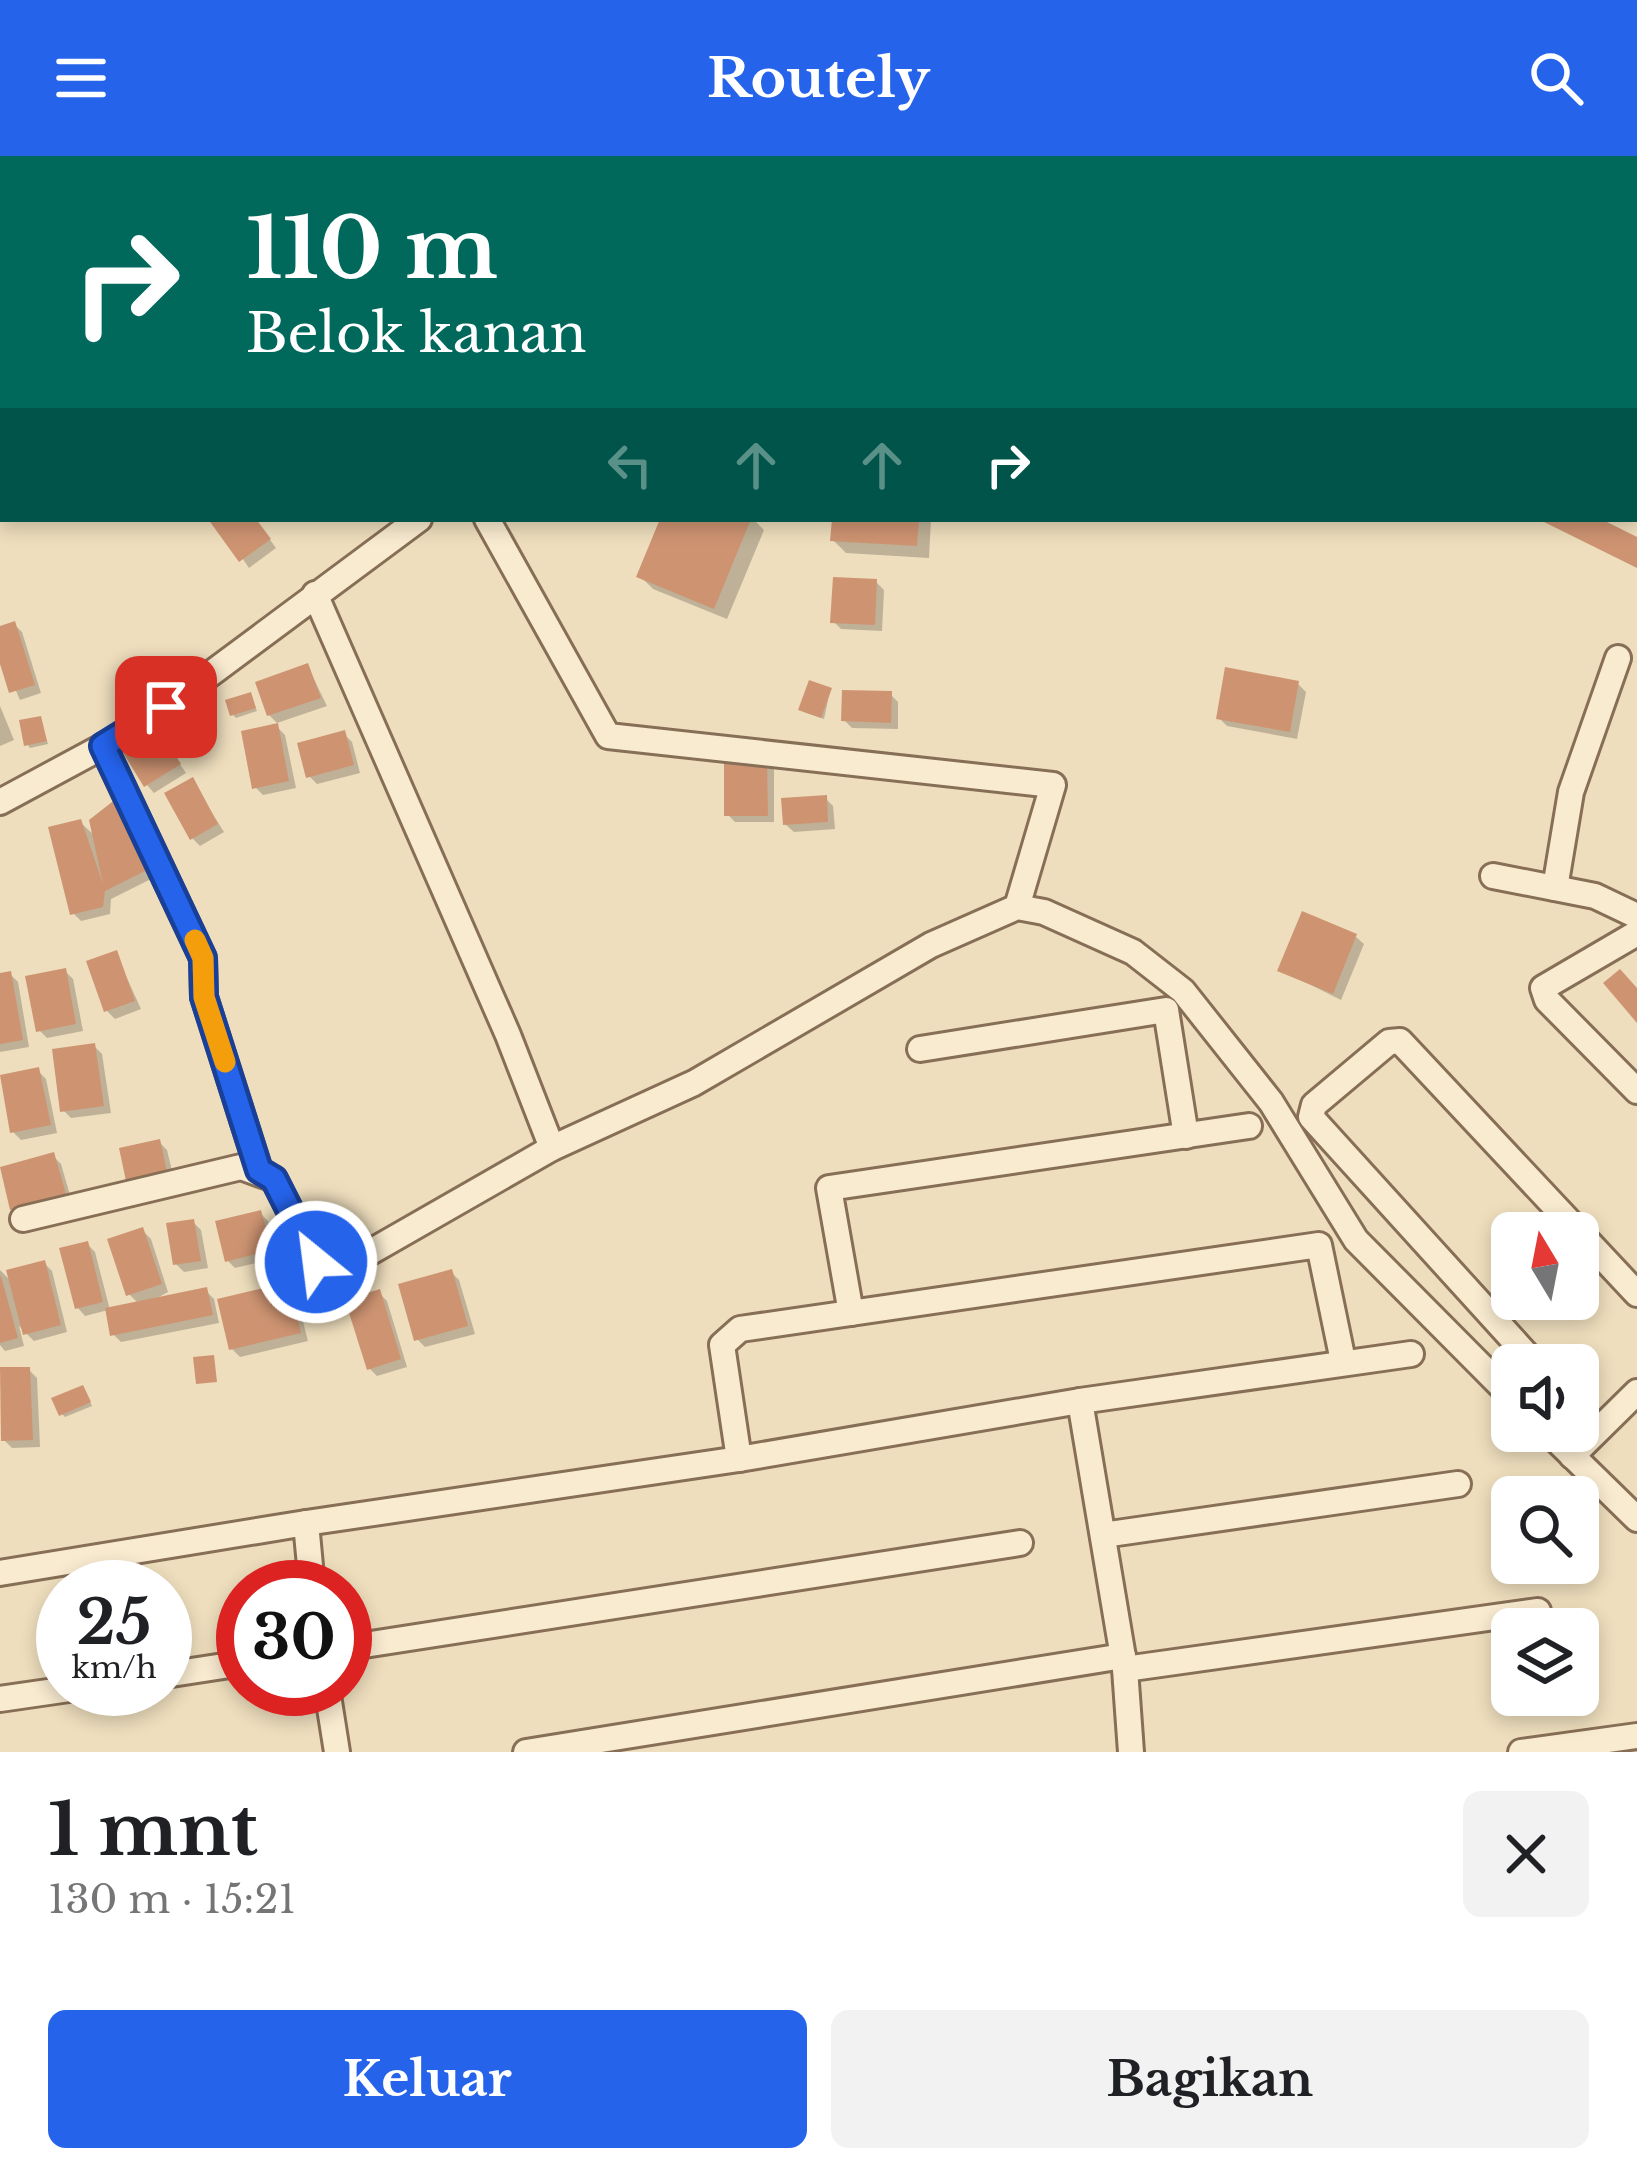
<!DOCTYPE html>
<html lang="id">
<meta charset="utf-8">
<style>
:root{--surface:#fff;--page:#f2f2f2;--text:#202124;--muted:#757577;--accent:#2563eb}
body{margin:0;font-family:"Libre Baskerville",serif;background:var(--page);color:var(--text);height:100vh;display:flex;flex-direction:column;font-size:45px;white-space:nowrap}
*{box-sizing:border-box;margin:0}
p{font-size:39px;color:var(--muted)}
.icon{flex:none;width:66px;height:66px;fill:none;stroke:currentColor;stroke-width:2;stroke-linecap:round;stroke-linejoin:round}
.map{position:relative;height:1596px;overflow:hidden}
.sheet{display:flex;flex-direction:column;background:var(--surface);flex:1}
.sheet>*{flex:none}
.hud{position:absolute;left:0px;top:0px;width:1638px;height:366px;box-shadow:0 6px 18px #0003;background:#00695c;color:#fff;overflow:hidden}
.needle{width:78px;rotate:350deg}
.tools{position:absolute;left:1491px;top:1056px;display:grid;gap:24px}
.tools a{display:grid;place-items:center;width:108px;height:108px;border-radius:18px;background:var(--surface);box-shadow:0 6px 18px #0003;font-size:60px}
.speed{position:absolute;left:36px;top:1404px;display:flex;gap:24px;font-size:60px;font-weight:700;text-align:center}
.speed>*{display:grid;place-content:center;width:156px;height:156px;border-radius:50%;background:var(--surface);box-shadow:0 6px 18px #0003;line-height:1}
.speed small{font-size:30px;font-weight:400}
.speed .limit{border:18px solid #d22;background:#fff;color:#111}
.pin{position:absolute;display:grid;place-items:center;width:102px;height:102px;color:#fff;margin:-51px;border-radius:24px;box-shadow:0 6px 18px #0006}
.me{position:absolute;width:132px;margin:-66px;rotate:331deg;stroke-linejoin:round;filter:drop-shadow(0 0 9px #0008)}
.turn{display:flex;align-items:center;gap:42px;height:252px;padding:0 48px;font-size:54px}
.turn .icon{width:156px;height:156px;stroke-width:2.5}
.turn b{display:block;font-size:84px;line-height:102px}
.lanes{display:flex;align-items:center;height:114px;padding:0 48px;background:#0003;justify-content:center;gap:60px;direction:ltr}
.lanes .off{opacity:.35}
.round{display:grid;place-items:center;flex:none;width:126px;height:126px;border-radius:18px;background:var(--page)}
.headline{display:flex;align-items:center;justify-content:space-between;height:204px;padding:0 48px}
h1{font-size:72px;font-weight:800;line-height:90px}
.primary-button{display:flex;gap:24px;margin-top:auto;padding:24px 48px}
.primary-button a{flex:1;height:138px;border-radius:18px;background:var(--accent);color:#fff;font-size:48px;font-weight:800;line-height:138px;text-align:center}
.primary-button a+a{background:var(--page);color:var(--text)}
header{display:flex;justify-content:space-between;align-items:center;height:156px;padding:0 48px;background:var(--accent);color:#fff;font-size:54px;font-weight:800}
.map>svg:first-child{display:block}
</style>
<header><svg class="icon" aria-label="menu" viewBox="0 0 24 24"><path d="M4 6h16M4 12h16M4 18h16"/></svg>Routely<svg class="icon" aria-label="search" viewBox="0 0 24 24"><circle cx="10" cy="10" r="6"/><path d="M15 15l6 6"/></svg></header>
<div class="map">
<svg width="1637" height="1596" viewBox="0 0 1637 1596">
<rect width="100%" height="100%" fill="#eedebd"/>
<g fill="#0003">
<rect x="200" y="0" width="35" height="3"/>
<polygon points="335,0 395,0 395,3 317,3"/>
<polygon points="216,363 255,363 276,392 249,412"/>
<polygon points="663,363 753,363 764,374 727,463 653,433 640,420"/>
<polygon points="835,363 931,363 929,402 846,397 833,384"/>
<polygon points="876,426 884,434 882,475 841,473 833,465"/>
<polygon points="14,468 22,476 41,537 20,544 0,498 0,473"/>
<polygon points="308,511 327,550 277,567 269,559"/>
<polygon points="1298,528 1306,536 1297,583 1227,570 1219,562"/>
<polygon points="830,535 824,563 804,556"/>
<polygon points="890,538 898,546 898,573 852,572 844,564"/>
<polygon points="250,539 257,555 236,562 233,559"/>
<polygon points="0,550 14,584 0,590"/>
<polygon points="40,563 48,588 30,592 27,588"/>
<polygon points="277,571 285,579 296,632 263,639 255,631"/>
<polygon points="158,576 186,617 154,637 147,629"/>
<polygon points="344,578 352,586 360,617 317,628 309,620"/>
<polygon points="766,605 774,613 774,666 735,666 727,658"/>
<polygon points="192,625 224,676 200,690 192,682"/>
<polygon points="825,642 833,650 835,673 794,676 785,668"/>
<polygon points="121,643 153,722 111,743 110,758 81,765 73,757 80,666 96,681"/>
<polygon points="1356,781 1364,788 1341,844 1281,814"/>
<polygon points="116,798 141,853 115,863 107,855"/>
<polygon points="65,815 73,823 83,875 47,882 39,874"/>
<polygon points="10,818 18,826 29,891 0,896 0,820"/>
<polygon points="94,890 102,898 111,957 71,962 63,954"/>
<polygon points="38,915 46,923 57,977 21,984 13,976"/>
<polygon points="159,986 167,994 174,1023 136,1031 128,1023"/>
<polygon points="53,1000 61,1008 72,1046 21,1060 13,1052"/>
<polygon points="260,1057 268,1065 278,1102 235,1112 227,1104"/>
<polygon points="193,1066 201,1074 208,1112 184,1116 176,1108"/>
<polygon points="143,1075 151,1083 168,1136 150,1146 206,1135 214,1143 219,1167 121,1186 113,1178 108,1154 85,1160 77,1151 87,1088 95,1096 110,1154 139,1148 129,1138"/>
<polygon points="44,1107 52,1115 67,1176 34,1185 19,1170 24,1190 5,1195 0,1189 0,1114 13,1127"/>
<polygon points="451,1116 459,1124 475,1178 425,1191 417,1183"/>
<polygon points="288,1130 296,1138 308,1185 240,1201 232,1193"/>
<polygon points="379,1137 387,1145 407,1211 377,1220 369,1212"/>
<polygon points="29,1214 37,1222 40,1291 12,1292 4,1284"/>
<polygon points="86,1236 92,1250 65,1261 62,1258"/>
</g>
<g fill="#ce9472">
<polygon points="208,363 256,363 271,383 239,406"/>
<polygon points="660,363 751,363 714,453 636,421"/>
<polygon points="832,363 919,363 917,390 830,385"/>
<polygon points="1538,363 1601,363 1637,381 1637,412"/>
<polygon points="833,421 877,423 875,469 830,467"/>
<polygon points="15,465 35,529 9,537 0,508 0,470"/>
<polygon points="308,507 321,542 267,560 255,526"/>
<polygon points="1225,511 1299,525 1290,576 1216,563"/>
<polygon points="809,524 832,532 821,562 798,554"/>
<polygon points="842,534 892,535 891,567 841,565"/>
<polygon points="251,536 256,552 230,560 225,544"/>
<polygon points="41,560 47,585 24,590 19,564"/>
<polygon points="278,567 289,625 252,633 241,575"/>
<polygon points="158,572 181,608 144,631 122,595"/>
<polygon points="345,574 354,609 306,622 297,587"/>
<polygon points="724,602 767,602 768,660 724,660"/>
<polygon points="193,621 218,668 190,684 164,637"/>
<polygon points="121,639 147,714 105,735 103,751 70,759 48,671 81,663 103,728 89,664"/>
<polygon points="827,639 828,666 783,669 781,642"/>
<polygon points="1302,755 1357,778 1333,838 1277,815"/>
<polygon points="117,794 135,845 104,856 86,805"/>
<polygon points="66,812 76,868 36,876 25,820"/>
<polygon points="1620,813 1637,832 1637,867 1603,827"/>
<polygon points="11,815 23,884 0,888 0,817"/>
<polygon points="95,887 104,950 60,956 52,893"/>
<polygon points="39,911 51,969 10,977 0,919"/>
<polygon points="160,983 167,1016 126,1025 119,992"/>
<polygon points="54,996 66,1038 10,1054 0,1011"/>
<polygon points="261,1054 272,1094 225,1106 215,1065"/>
<polygon points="194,1063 201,1105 173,1109 166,1067"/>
<polygon points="143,1071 162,1128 126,1140 107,1083"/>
<polygon points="88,1085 103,1146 75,1153 59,1092"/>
<polygon points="45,1104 61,1169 23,1179 6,1114"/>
<polygon points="452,1113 468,1170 414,1185 398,1128"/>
<polygon points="1,1120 18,1182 0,1187 0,1121"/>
<polygon points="289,1126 301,1177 229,1194 217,1143"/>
<polygon points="207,1131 213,1159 110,1180 105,1152"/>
<polygon points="380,1133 401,1203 367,1214 345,1144"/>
<polygon points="214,1199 217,1226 196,1228 193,1201"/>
<polygon points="0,1211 30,1211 33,1284 1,1285"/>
<polygon points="83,1229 91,1246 59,1260 51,1242"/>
</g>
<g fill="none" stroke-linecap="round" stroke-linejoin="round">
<defs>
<g id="street">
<polyline points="827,0 829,3"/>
<polyline points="448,3 452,0"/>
<polyline points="914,3 918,0"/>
<polyline points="1635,192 1637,192"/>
<polyline points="1635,321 1637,322"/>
<polyline points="487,363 608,580 1053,629 1017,751"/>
<polyline points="315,438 508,879 552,992"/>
<polyline points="103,590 203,802 204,841 259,1014"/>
<polyline points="0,646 139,571 419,363"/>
<polyline points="1493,720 1595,740 1637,760"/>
<polyline points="1555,732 1571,636 1618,502"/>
<polyline points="1637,777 1543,832 1547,844 1637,935"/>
<polyline points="920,893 1166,854 1186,980"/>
<polyline points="23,1063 241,1011 274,1023 316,1106 353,1106 552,992 694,927 931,789 1017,751 1044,756 1133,796 1183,835 1271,946 1356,1084 1512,1241"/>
<polyline points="851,1157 829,1032 1249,970"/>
<polyline points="1536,1209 1311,961 1314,949 1389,886 1400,885 1637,1138"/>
<polyline points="1080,1245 1125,1513 1131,1596"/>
<polyline points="1578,1255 1595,1274"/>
<polyline points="1547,1275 1637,1363"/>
<polyline points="1572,1300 1637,1236"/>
<polyline points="739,1303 1080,1245 1411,1198"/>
<polyline points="306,1367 739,1303 722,1189 740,1173 1319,1089 1343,1205"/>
<polyline points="1103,1379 1458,1328"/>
<polyline points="0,1417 306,1367 312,1431"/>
<polyline points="345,1492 1020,1387"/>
<polyline points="1125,1513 1538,1455"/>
<polyline points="165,1519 243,1507"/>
<polyline points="327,1533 337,1596"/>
<polyline points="0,1543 69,1533"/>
<polyline points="526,1596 1123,1500"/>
<polyline points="1521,1596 1637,1580"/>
</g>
</defs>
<use href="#street" stroke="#876e56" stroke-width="30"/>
<use href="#street" stroke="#f9ebd0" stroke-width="24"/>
</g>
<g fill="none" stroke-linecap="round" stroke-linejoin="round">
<defs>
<polyline id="route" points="166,551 103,590 203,802 204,841 259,1014 274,1023 316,1106"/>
</defs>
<use href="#route" stroke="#184099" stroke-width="30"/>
<use href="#route" stroke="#2563eb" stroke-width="21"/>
<polyline stroke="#f59e0b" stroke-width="21" points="195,784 203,802 204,841 225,906"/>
</g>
</svg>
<div class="tools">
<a><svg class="needle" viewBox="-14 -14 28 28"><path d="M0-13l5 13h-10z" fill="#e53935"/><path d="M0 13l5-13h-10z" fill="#757577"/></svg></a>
<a><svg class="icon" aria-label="sound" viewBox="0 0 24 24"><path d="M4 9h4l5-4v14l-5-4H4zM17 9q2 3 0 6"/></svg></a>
<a><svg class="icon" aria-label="search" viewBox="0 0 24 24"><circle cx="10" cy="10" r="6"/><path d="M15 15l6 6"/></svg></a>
<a><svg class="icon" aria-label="layers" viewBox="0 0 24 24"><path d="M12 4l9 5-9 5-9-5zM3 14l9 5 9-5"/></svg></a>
</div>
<div class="speed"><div>25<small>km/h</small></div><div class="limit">30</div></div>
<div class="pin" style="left:166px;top:551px;background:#d93025"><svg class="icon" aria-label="arrive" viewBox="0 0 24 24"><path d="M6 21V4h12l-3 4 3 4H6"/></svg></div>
<svg class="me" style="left:316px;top:1106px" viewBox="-20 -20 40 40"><circle r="17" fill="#2563eb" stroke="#fff" stroke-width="3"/><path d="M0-11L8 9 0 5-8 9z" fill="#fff"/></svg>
<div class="hud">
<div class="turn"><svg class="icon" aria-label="right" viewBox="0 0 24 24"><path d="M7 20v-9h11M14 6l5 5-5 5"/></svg><div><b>110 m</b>Belok kanan</div></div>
<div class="lanes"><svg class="icon off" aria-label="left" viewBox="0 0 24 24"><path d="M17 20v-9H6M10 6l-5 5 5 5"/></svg><svg class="icon off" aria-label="ahead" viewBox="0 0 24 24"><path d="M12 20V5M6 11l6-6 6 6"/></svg><svg class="icon off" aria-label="ahead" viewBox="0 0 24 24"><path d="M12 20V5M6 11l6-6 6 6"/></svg><svg class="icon" aria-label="right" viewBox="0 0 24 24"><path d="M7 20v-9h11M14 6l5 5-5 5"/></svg></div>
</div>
</div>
<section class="sheet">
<div class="headline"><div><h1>1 mnt</h1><p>130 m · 15:21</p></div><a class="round"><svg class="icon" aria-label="close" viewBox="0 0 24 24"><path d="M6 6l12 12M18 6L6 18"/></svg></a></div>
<div class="primary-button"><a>Keluar</a><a>Bagikan</a></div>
</section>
